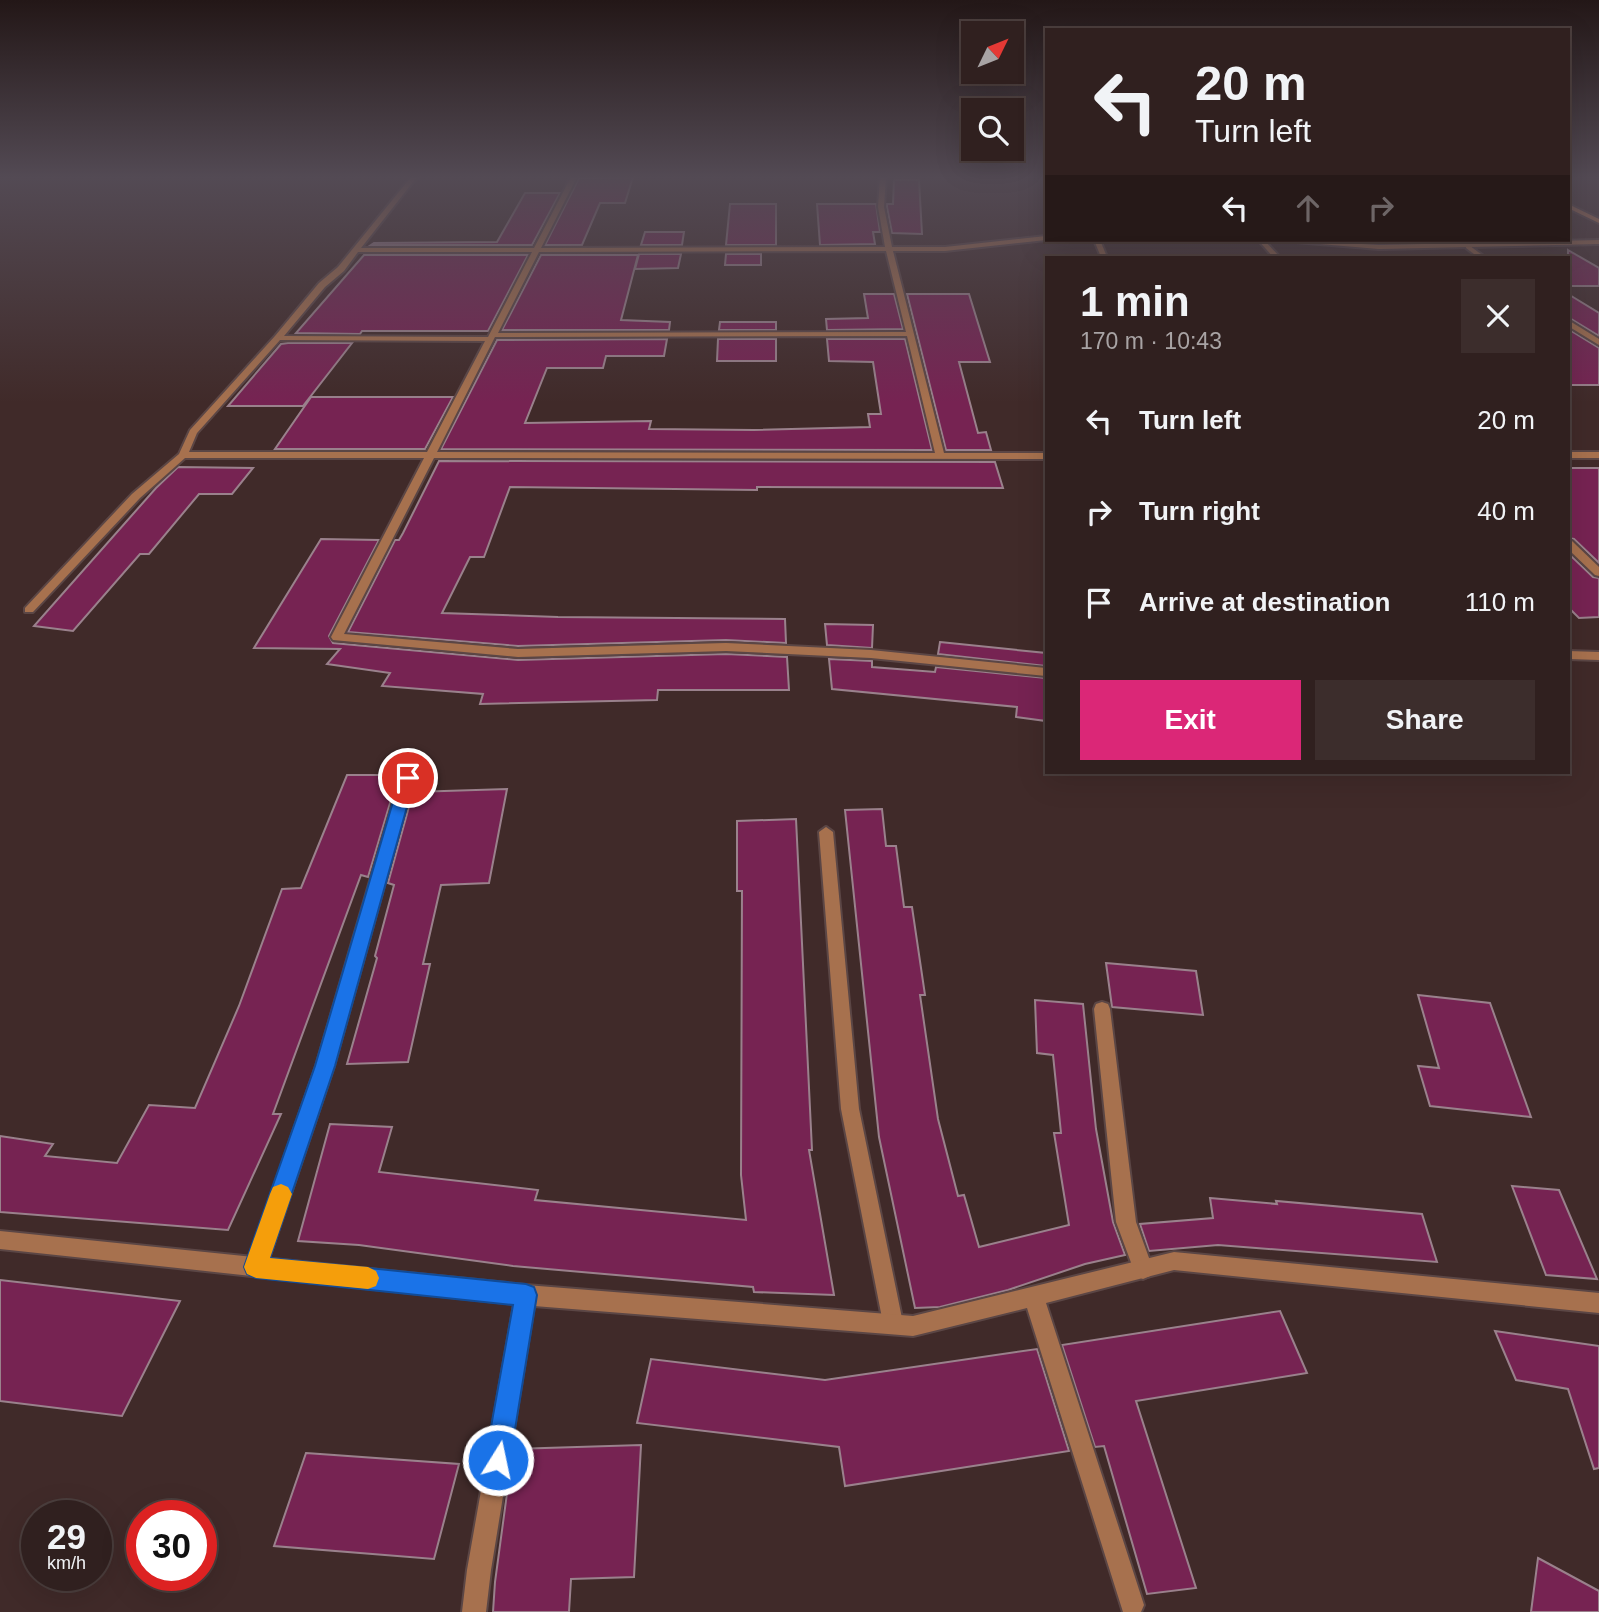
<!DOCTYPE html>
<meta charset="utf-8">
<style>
:root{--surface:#30201f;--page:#3c2d2c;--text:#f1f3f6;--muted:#a8a3a4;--line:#4b3e3d;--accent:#db2777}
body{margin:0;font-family:Arial,sans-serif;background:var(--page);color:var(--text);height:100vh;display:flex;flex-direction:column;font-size:26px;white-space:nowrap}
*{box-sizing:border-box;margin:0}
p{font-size:23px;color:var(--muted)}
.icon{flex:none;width:38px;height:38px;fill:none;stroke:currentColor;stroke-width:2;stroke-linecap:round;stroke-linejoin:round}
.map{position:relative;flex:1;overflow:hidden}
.panel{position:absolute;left:1045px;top:256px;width:525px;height:518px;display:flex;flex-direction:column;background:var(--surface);border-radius:0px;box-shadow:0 7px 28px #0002,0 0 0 2px var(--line)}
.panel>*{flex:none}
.hud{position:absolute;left:1045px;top:28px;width:525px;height:214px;border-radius:0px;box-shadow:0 7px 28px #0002,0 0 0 2px var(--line);background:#30201f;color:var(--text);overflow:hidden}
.needle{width:46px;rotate:47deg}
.fabs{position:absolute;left:961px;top:21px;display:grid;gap:14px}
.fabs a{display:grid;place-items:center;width:63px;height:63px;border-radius:0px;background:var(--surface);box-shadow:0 7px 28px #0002,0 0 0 2px var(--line);font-size:35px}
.speed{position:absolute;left:21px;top:1500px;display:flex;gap:14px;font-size:35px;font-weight:700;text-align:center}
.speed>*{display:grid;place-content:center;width:91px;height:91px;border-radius:50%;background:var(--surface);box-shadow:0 7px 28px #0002,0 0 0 2px var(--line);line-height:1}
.speed small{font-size:18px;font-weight:400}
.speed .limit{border:10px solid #d22;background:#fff;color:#111}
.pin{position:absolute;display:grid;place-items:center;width:60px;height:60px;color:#fff;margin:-30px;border:4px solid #fff;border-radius:50%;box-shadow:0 2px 7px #0007}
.me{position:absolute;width:77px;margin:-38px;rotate:10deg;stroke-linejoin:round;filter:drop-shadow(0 0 5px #0008)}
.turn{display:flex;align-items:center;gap:24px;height:147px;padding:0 35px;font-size:32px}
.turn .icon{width:91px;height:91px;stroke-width:2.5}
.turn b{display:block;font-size:49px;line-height:60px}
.lanes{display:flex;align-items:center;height:66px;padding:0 35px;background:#0003;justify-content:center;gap:35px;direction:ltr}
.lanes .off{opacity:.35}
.round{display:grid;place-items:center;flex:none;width:74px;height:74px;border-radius:0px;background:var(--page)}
.summary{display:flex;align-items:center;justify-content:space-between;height:119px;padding:0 35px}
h1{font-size:42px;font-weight:700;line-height:52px}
.button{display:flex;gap:14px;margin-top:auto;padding:14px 35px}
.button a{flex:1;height:80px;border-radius:0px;background:var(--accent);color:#fff;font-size:28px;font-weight:700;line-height:80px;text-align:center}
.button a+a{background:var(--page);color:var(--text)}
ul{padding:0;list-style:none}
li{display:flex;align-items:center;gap:21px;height:91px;padding:0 35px}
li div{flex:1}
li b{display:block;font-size:26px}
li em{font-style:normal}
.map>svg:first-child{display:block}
</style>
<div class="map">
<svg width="1599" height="1612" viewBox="0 0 1599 1612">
<rect width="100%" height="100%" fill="#402a29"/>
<g fill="#762352" stroke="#9a818c" stroke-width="2">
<polygon points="633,177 625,203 600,203 582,245 545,245 579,178"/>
<polygon points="894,180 919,180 922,234 892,233 887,207 887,204 893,204"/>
<polygon points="525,193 560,193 532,245 371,245 374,243 497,242"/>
<polygon points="730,204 776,204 776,245 726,245"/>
<polygon points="817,204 876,204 880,232 873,232 875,244 820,245"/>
<polygon points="645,232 684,232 682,245 641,245"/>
<polygon points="1568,250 1599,268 1599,286 1568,286"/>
<polygon points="639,254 681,254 678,268 635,269"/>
<polygon points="726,254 761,254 761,265 725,265"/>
<polygon points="364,255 528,255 488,331 362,331 360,334 296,333"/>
<polygon points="541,255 638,255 621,320 670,322 669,330 502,330"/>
<polygon points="864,294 894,294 903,329 827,330 826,319 868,318"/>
<polygon points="907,294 969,294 990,362 959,362 978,433 986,432 991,450 946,450"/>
<polygon points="1568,294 1599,313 1599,336 1568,317"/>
<polygon points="720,322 776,322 776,330 719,330"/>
<polygon points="1568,329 1599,348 1599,385 1568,385"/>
<polygon points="667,339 664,356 606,356 603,368 547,368 525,423 651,421 649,429 754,430 870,427 868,414 881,414 873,362 829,361 827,339 905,339 932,450 441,449 497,340"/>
<polygon points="718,339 776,339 776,361 717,361"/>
<polygon points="288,343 352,343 303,406 228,406 281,344"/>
<polygon points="311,397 453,397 425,449 275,449"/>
<polygon points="439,461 995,462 1003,488 757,487 757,490 510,487 484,557 470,557 442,613 558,617 785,619 786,643 726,640 518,646 348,632 395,540 399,540 403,533"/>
<polygon points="178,467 253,468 232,494 199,494 149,554 140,554 73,631 34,626 156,488"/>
<polygon points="1568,468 1599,468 1599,563 1574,539 1568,538"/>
<polygon points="321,539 379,540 329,636 333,643 518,660 726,654 787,657 789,690 658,690 657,700 480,704 483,694 382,686 390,673 327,664 340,649 254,648"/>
<polygon points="1568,553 1593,577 1599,578 1599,617 1579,618 1568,607"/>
<polygon points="825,624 873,625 872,648 827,645"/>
<polygon points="940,642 1046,653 1046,666 938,654"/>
<polygon points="829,659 872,661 872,667 935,672 936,667 1046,678 1046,721 1016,717 1017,707 832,689"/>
<polygon points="347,775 391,775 385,793 393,793 368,877 361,875 273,1114 281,1114 228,1230 0,1212 0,1136 53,1144 45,1156 117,1163 149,1105 195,1108 239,1006 282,889 301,888"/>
<polygon points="507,789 489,883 441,885 423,964 430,964 408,1062 347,1064 377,958 375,956 394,885 388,883 413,792"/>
<polygon points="882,809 886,846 896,846 904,907 912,907 925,995 920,995 938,1119 958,1196 964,1195 979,1247 1069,1225 1054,1133 1061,1133 1053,1055 1037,1053 1035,1000 1083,1004 1096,1129 1113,1222 1125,1255 1085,1264 1008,1290 940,1307 915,1308 879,1137 845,810"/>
<polygon points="796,819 812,1150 809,1150 834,1295 754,1292 753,1287 513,1266 359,1245 298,1241 330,1124 392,1127 379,1172 538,1190 535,1200 746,1220 741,1175 742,891 737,891 737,821"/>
<polygon points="1106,963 1196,971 1203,1015 1112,1007"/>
<polygon points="1418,995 1490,1003 1531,1117 1430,1106 1418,1066 1439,1068"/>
<polygon points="1512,1186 1559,1190 1597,1279 1546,1275"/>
<polygon points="1210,1198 1277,1204 1276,1201 1422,1214 1437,1262 1218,1245 1149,1251 1140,1224 1213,1218"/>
<polygon points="0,1280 180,1301 122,1416 0,1401"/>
<polygon points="1280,1311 1307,1373 1136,1401 1196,1588 1147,1594 1104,1446 1095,1447 1062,1345"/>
<polygon points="1495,1331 1599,1346 1599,1468 1594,1469 1568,1389 1516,1380"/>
<polygon points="1037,1349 1069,1451 845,1486 839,1447 637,1423 651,1359 825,1380"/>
<polygon points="641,1445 634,1577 571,1579 569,1612 493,1612 495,1582 513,1449"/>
<polygon points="306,1453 459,1464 434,1559 274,1546"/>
<polygon points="1538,1558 1599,1591 1599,1612 1531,1612"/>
</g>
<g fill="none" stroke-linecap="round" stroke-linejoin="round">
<defs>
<g id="lane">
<polygon points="1466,246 1470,246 1485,257 1478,257 1466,248"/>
<polygon points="1568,320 1599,339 1599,345 1568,326"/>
<polygon points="407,774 414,778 334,1066 266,1267 263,1274 256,1276 249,1274 246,1267 316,1066 400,778"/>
<polygon points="826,827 833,832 859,1109 903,1323 900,1330 893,1333 886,1330 883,1323 841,1109 819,832"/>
<polygon points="1102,1002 1108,1004 1110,1009 1136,1222 1153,1269 1150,1276 1143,1279 1136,1276 1116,1222 1094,1009 1096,1004"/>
</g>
<g id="street">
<path d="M411,177h6l-56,71h173l37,-71h6l-36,71 344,-1 -7,-40 2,-30h6l-2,30 8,40h53l101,-11v4l-101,11h-52l51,202h102v6l-612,-1 -90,176 174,15 208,-6 145,7 175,18v8l-175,-18 -145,-7 -208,6 -185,-17 -2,-3 93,-179h-239l-45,40 -107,114h-8v-4l107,-114 47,-40 11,-24 85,-94 44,-53 19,-16zM886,251l20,81 -408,1 41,-81zM358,252h174l-44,85 -204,-1 41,-49 19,-16zM907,336l28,117 -498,-1 58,-115zM280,340l205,1 -58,111h-238l8,-19z"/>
<polygon points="1568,177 1576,177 1568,180"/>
<polygon points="1094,240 1100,240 1107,257 1101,257"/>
<polygon points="1258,240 1264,240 1280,257 1273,257"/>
<polygon points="1293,240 1379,245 1599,240 1599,244 1379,249 1296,242"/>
<rect x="1568" y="452" width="31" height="6"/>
<polygon points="1568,540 1572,541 1599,567 1599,576 1595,575 1568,549"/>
<polygon points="1568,651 1599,652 1599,660 1568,659"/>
<polygon points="0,1231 526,1285 913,1316 1174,1252 1599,1293 1599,1313 1174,1270 1046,1303 1144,1605 1141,1612 1123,1612 1027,1308 913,1336 534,1306 491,1570 486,1612 462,1612 467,1570 514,1304 0,1249"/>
</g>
<polygon id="secondary" points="1568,204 1599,219 1599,223 1568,208"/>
</defs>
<use href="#lane" stroke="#5b4645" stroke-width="4"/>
<use href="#street" stroke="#5b4645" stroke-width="4"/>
<use href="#secondary" stroke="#5b4645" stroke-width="4"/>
<use href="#lane" fill="#a7714e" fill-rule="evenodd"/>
<use href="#street" fill="#a7714e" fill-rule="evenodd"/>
<use href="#secondary" fill="#ea945a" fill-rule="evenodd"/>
</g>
<linearGradient id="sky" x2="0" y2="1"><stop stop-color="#231717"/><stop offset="0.44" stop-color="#534a54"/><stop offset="1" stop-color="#534a54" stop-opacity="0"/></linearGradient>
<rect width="1599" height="403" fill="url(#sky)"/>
<polygon fill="#1a73e8" stroke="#114b97" stroke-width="2" points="408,773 415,778 335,1066 270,1258 526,1284 534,1287 537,1295 510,1460 507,1469 498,1473 489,1469 485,1460 513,1305 256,1278 247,1274 244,1267 315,1066 400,778"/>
<polygon fill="#f59e0b" points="281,1184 288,1187 292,1194 270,1258 368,1267 376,1271 379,1278 376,1286 368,1289 256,1278 247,1274 244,1267 270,1194 273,1187"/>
</svg>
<div class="fabs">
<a><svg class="needle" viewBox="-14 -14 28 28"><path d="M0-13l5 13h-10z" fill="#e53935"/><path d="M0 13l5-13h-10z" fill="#a8a3a4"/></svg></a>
<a><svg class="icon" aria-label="search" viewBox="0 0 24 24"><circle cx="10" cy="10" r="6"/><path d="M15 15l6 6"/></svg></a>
</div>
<div class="speed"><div>29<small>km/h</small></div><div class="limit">30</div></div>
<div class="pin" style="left:408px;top:778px;background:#d93025"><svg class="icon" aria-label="arrive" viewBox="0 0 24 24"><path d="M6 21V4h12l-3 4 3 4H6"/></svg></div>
<svg class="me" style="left:498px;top:1460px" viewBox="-20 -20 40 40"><circle r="17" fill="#1a73e8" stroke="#fff" stroke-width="3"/><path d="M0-11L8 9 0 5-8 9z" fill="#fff"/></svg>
<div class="hud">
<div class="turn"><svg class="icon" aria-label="left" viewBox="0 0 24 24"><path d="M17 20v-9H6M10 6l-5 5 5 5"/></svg><div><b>20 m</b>Turn left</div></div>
<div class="lanes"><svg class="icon" aria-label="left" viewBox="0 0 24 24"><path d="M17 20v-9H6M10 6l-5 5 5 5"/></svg><svg class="icon off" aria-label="ahead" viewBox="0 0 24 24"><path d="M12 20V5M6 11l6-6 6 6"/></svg><svg class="icon off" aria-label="right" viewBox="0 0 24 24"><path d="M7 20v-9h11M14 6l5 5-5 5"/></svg></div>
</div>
<section class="panel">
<div class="summary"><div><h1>1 min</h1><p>170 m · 10:43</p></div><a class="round"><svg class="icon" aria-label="close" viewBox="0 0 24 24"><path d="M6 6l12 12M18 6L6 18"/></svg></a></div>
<ul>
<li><svg class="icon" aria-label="left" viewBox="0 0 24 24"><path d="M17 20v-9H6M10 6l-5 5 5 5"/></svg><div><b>Turn left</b></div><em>20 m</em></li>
<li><svg class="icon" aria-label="right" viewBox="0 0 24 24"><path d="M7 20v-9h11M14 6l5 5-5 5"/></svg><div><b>Turn right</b></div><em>40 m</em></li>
<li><svg class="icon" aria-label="arrive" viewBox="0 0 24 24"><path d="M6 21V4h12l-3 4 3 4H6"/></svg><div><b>Arrive at destination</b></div><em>110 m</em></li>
</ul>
<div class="button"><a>Exit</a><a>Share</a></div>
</section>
</div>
